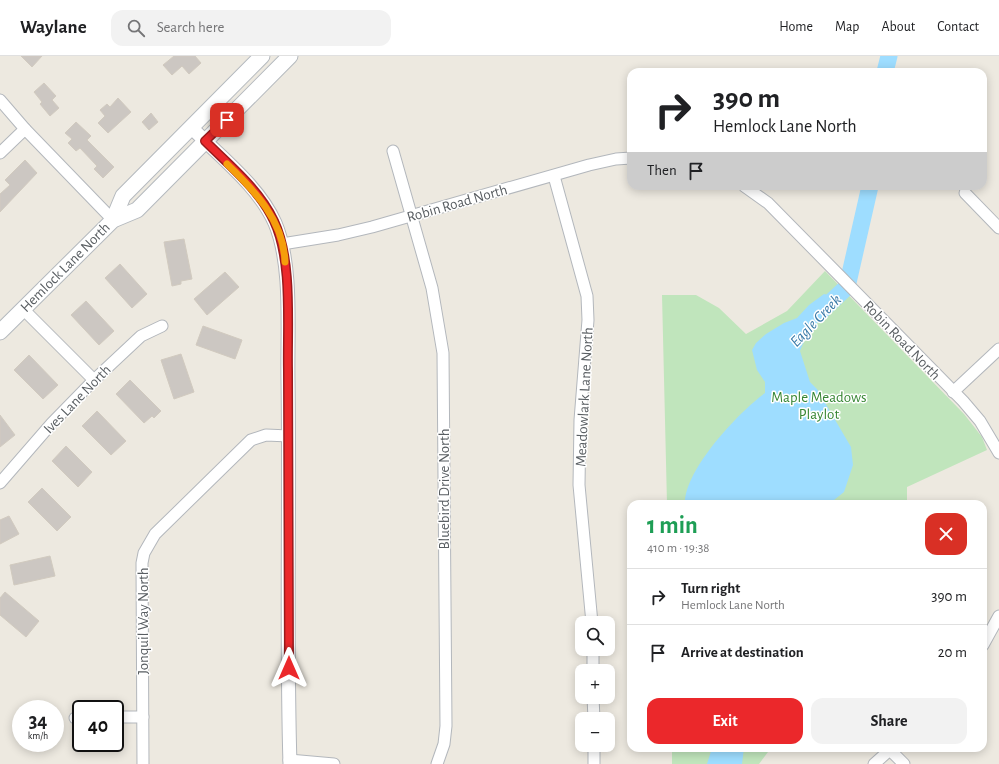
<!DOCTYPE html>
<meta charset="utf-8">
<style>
:root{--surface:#fff;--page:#f2f2f2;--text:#202124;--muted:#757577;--line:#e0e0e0;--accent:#eb282b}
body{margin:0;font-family:"Alegreya Sans",sans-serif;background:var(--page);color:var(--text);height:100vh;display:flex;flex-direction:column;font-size:15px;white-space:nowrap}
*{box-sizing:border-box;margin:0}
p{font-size:13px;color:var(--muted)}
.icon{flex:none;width:22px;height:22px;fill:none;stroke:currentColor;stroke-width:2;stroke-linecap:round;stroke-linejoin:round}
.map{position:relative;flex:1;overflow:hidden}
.side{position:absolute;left:627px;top:444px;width:360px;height:252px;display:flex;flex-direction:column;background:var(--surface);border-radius:12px;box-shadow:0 2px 10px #0003}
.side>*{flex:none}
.top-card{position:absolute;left:627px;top:12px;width:360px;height:122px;border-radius:12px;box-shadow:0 2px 10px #0003;background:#fff;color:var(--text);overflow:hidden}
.tools{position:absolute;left:575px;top:560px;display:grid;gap:8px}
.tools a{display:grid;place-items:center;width:40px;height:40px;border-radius:8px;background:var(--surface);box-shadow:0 2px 10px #0003;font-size:20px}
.speed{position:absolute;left:12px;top:644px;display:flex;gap:8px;font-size:20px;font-weight:700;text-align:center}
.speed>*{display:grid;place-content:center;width:52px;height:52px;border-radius:50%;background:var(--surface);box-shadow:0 2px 10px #0003;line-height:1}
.speed small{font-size:10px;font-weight:400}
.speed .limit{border:2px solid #111;border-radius:6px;background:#fff;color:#111}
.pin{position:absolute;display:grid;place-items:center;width:34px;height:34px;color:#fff;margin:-17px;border-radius:8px;box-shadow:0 2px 6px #0006}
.me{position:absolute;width:44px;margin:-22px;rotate:0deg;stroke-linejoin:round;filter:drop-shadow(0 0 3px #0008)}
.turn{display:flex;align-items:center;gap:14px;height:84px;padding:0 20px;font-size:18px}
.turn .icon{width:52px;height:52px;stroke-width:2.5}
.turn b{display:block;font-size:28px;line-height:34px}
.then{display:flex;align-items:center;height:38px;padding:0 20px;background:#0003;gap:8px;font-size:15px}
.round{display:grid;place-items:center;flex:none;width:42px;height:42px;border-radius:12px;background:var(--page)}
.summary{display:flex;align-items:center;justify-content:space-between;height:68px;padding:0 20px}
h1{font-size:24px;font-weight:600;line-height:30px;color:#1e9e55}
.primary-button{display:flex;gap:8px;margin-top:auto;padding:8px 20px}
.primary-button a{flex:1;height:46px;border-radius:12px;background:var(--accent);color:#fff;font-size:16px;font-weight:600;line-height:46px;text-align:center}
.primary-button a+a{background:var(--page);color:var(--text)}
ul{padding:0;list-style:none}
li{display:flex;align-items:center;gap:12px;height:56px;padding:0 20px;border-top:1px solid var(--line)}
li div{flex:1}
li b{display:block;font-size:15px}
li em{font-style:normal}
header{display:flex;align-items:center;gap:24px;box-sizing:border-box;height:56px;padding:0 20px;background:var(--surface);border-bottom:1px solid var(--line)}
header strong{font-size:19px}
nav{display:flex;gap:22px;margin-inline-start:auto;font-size:14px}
.search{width:280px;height:36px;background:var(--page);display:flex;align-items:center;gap:10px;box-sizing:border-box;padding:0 14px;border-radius:12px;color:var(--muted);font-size:15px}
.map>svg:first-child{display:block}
</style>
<header>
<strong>Waylane</strong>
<div class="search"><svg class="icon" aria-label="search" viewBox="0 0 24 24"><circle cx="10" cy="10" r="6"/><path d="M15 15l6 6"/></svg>Search here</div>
<nav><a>Home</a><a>Map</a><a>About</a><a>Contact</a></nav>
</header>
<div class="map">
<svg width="999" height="708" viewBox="0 0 999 708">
<rect width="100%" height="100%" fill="#ede9e0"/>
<g fill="#c0e5bc">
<polygon points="825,215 964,358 982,381 987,394 907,431 907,448 667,448 662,239 696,239 719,252 746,278 787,255"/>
<polygon points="672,692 771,692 759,708 672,708"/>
</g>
<g fill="#9eddff">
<path d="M824,238l12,3 -2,12c-16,11 -27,23 -34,42l10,31 7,7 34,58 2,18 -9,27 -15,12h-144c-1,-34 54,-92 80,-111v-11l-8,-12 -5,-20 4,-7 10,-9 18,-11 13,-5 12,-13z"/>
<polygon points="712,692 744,692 742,708 707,708"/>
</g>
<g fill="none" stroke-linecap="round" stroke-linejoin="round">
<g stroke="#9eddff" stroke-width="17">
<polyline points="885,16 889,0"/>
<polyline points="820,256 847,231 870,130"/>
</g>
</g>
<g fill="#ccc7c2" stroke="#d1cabf">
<polygon points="21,0 42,0 32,11"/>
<polygon points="174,0 195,0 201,7 189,18 182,10 172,19 163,9"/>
<polygon points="44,27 56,40 52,44 59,52 50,60 40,48 42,46 34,36"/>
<polygon points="118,42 131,56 108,77 98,67 105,60 100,54 107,48 110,51"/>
<polygon points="151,57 158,66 149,74 142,66"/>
<polygon points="76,66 91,80 87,84 114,111 103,122 94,113 97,110 80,92 76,95 68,87 72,83 65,77"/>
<polygon points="25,104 37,117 0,156 0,138 10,129 5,124"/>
<polygon points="184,183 192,223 181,225 181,228 172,230 164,186"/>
<polygon points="120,208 147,238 132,252 105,222"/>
<polygon points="225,216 239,231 207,259 194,243"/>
<polygon points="86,245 114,275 99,289 71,259"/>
<polygon points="203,270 242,284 235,303 196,289"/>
<polygon points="181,298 194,336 174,343 161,304"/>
<polygon points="29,299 58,329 43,343 14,314"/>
<polygon points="130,324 161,355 154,362 152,360 144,367 116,338"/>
<polygon points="97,355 126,385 111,399 82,370"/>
<polygon points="0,359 15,379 0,391"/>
<polygon points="66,390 92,416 78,431 52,405"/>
<polygon points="42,432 71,461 57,475 28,446"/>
<polygon points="9,460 19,478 0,488 0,464"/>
<polygon points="50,500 55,520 14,529 10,509"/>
<polygon points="5,536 39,565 26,581 0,559 0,542"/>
</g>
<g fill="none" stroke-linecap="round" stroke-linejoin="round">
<defs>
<g id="minor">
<polyline points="0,44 25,73 113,164"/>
<polyline points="393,95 432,232 443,297 446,670 444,688 437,708"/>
<polyline points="0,97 25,73"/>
<polyline points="554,120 587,240 588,264 580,364 579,429 592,567"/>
<polyline points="744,130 768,147 963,345 980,365 999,397"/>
<polyline points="965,137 999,172"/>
<polyline points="282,188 338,179 372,171 589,109 616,103 631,102"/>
<polyline points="23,253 94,324"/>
<polyline points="953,336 999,293"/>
<polyline points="0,427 52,367 94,324 141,280 162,270"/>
<polyline points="983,589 999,560"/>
<polyline points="593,593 593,615"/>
<polyline points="593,641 594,663"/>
<polyline points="115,661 143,661"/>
<polyline points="75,662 81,662"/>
<polyline points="594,689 594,708"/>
<polyline points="890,694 904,708"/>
<polyline points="289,704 334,708"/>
<polyline points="143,708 142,507 144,497 155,478 251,384 266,379 289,380"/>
<polyline points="874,708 892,692"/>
</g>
<path id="tertiary" d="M191,71c29,30 67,58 84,96 18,42 12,110 13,157 2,128 -2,256 2,384"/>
<g id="secondary">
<polyline points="113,164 123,140 262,0"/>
<polyline points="0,276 113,164 137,154 290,0"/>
</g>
</defs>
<use href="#minor" stroke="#b3b7bc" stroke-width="13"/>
<use href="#tertiary" stroke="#b3b7bc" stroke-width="15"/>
<use href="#secondary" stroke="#b4b9be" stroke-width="17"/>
<use href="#minor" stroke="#fff" stroke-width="11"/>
<use href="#tertiary" stroke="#fff" stroke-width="13"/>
<use href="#secondary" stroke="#fff" stroke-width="15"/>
</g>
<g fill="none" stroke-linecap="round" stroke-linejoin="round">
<defs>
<path id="route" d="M227,64l-22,21c25,25 54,48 69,80 19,40 13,105 14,150 1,99 1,198 1,297"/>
</defs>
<use href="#route" stroke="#991a1c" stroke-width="10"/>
<use href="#route" stroke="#eb282b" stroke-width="7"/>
<path stroke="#f59e0b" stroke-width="7" d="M227,108c27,26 57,57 58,98"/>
</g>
<g text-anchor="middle" stroke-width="3" stroke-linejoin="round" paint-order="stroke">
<g font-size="15" fill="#595e62" stroke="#fff">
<text transform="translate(457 147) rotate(-16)" y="5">Robin Road North</text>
<text transform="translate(65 211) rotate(-45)" y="5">Hemlock Lane North</text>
<text transform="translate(902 284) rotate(46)" y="5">Robin Road North</text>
<text transform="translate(584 341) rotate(-87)" y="5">Meadowlark Lane North</text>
<text transform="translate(77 343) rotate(-46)" y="5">Ives Lane North</text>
<text transform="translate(444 433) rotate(-90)" y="5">Bluebird Drive North</text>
<text transform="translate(143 565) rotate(-90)" y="5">Jonquil Way North</text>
</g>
<g font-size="15" fill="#378634" stroke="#fff">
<text x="819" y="346">Maple Meadows<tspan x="819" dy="17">Playlot</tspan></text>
</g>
<g font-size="16" font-style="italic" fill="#397aa8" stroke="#fff">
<text transform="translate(815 264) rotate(-46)" y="6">Eagle Creek</text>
</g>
</g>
</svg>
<div class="tools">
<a><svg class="icon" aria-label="search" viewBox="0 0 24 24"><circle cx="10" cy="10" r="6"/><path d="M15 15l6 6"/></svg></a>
<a>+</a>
<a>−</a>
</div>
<div class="speed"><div>34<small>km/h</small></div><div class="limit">40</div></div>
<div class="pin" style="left:227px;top:64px;background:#d93025"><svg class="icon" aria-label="arrive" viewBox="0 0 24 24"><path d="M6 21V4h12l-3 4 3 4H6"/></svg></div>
<svg class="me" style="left:289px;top:612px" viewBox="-20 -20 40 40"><path d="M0-17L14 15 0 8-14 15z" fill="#eb282b" stroke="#fff" stroke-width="4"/></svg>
<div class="top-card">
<div class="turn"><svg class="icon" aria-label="right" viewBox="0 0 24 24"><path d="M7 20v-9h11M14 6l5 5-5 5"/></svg><div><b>390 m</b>Hemlock Lane North</div></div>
<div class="then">Then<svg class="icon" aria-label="arrive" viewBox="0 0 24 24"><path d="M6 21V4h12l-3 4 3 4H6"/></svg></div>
</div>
<section class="side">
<div class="summary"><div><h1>1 min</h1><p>410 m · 19:38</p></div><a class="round" style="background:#d93025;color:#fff"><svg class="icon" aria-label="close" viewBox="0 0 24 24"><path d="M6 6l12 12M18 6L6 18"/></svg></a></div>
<ul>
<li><svg class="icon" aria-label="right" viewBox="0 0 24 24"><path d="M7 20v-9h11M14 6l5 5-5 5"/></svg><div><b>Turn right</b><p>Hemlock Lane North</p></div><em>390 m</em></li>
<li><svg class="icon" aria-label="arrive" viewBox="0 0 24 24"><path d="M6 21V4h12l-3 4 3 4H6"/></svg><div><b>Arrive at destination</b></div><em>20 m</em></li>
</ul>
<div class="primary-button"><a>Exit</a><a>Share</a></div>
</section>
</div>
